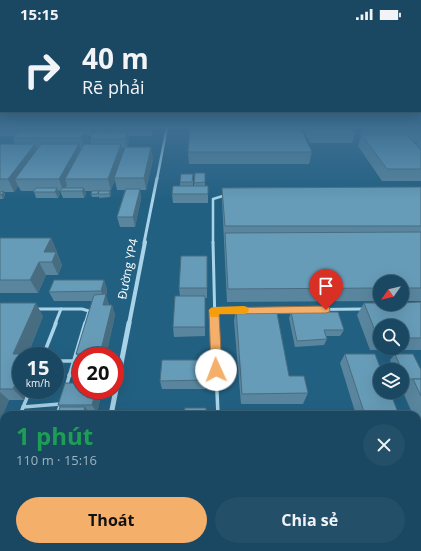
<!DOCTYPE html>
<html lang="vi">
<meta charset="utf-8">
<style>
:root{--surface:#1a4862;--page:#234f68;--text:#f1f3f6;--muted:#9fb2be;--line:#386077;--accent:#f4af6b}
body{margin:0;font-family:"Open Sans",sans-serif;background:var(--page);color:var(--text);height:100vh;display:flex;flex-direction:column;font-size:15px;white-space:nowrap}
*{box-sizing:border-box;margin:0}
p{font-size:13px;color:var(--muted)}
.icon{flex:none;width:22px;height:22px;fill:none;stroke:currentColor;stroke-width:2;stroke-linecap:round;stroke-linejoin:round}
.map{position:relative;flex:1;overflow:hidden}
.side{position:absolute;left:0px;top:383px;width:421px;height:140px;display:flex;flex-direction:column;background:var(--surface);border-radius:12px 12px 0 0;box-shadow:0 4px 16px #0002,0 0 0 1px var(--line)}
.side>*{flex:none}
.guide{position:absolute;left:0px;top:0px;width:421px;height:84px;box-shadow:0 4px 16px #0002,0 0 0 1px var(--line);background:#1a4862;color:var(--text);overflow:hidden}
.needle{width:26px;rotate:236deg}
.tools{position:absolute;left:373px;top:247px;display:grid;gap:8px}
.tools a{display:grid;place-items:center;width:36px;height:36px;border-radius:50%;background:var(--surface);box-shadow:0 4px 16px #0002,0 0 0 1px var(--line);font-size:20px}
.speed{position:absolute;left:12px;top:319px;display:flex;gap:8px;font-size:20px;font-weight:700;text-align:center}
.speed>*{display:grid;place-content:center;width:52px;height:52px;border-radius:50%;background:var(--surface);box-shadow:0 4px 16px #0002,0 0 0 1px var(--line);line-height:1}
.speed small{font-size:10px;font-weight:400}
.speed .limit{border:6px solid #d22;background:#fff;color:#111}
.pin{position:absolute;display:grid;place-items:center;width:34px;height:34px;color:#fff;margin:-41px -17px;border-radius:50% 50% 50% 0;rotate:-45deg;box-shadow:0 0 4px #0007}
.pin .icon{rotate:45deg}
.me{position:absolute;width:44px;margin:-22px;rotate:358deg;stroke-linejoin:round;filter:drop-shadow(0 0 3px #0008)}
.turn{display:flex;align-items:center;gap:14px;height:84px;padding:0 16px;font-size:18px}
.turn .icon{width:52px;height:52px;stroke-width:2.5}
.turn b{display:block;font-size:28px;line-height:34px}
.round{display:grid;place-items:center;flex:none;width:42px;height:42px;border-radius:21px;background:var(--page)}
.overview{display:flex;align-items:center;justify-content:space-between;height:68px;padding:0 16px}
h1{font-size:24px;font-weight:700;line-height:30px;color:#1e9e55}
.primary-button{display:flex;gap:8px;margin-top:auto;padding:8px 16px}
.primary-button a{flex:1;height:46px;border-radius:24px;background:var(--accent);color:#111;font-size:16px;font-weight:700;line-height:46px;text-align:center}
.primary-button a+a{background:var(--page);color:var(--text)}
.status{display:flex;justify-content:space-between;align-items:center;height:28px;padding:0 20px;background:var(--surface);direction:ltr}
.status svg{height:11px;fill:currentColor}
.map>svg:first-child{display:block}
</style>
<div class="status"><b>15:15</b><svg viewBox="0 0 49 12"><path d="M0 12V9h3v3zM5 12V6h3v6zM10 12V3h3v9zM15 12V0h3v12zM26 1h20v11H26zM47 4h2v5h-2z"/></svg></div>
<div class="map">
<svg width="421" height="523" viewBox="0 0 421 523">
<rect width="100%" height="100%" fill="#226082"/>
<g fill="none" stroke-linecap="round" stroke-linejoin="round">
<polyline stroke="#a9d3e8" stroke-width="2.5" points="213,215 213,171 226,167"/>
<g stroke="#a9d3e8" stroke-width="3">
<polyline points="213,214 215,296"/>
<polyline points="37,281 82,281 89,283 85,296"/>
<polyline points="214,282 239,282"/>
<polyline points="273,282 363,281"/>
<polyline points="55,296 61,281"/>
</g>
<g stroke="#a9d3e8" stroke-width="3.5">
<polyline points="214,295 218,387"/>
<polyline points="43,328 56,295"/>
<polyline points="55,333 74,333"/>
<polyline points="69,347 81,347"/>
<polyline points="66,359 85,295"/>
<polyline points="23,379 60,376"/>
<polyline points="20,387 30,362"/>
<polyline points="57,387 61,375"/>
</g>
<g stroke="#a9d3e8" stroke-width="4.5">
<polyline points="417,410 421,410"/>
<polyline points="0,441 4,430"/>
<polyline points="0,501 4,501"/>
</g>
<polyline stroke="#a9d3e8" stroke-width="2.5" points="157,151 167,99"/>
<polyline stroke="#a9d3e8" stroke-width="3" points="144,215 157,150"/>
<polyline stroke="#a9d3e8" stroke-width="4" points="129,296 145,214"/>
<polyline stroke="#a9d3e8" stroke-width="5" points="111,387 129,295"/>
<polyline stroke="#a9d3e8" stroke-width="6" points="85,519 85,523"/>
</g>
<g fill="#59869e" fill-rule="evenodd">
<path d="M0,99h154l-2,9h-24l1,6 -2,5 26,12 -7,31h-6l1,9 -6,28h-15l-3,-10 8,-27h-8l-2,-10 -5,11 1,3 -1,3 -11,1v-2l-1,1h-6l-1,-3 1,-3h-7l1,3 -2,4h-21l-3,-7h-2l2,3 -2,4h-22l-2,-7h-13l-3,-5 -4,6h-10l1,3 -2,4h-3v-55h15l-2,-6 2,-2h-15zM87,108h4l-1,3 1,5h-3l1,-3zM122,120h3l-2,5z"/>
<polygon points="302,99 350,99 355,106 352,115 310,115 306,106 306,103 304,103"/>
<polygon points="359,99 421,99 421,122 416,117 417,114 414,114 421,122 421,153 382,153 358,118 361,109 361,108 363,100 360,100"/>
<polygon points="188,124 312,124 309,136 189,136"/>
<polygon points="205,145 205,158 208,158 208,175 173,175 172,166 180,158 180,154 193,146 193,158 194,158 194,155"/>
<polygon points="421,159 421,273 402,273 402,254 380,254 380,273 227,274 222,172 222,160"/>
<polygon points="0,210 51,210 62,237 58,247 46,247 38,265 0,265"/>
<polygon points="207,228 207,270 205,270 205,308 174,309 173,299 180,268 179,260"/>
<polygon points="104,252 107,262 106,268 109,277 112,277 115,287 106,328 81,328 81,335 76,326 92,273 54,273 49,264"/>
<path d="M421,274v48h-51l-13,-35 7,-12zM380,298h22v22h-22z"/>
<polygon points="0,275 43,288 28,326 29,328 21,328 21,362 28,362 24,372 9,372 0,393"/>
<polygon points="236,280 289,348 308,365 303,376 241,376 234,293"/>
<polygon points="291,284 344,302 340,308 326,308 327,311 324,317 295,319 289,290"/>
<polygon points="345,326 399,387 356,387 340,335"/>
<polygon points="395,326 421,342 421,400 419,400 417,396 417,387 413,387 402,362 408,357 402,357 402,342 394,342 390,332"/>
<polygon points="205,332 205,361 162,361 160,353"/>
<polygon points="81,362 102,362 102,363 97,385 90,385 90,386 59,379 58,377"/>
<rect x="417" y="464" width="4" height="27"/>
</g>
<g fill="#486d81">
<polygon points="109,99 111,99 112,105 111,108"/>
<polygon points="151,99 154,99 152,108"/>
<polygon points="86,102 89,113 84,122 81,110"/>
<polygon points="127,105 129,114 126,120 125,111"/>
<polygon points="35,116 40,128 15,151 18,158 14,164 8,151"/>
<polygon points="79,116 82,127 65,151 67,157 63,163 59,151"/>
<polygon points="121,116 124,127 114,150 115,152 111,163 108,151"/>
<polygon points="151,119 153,131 146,162 144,150"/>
<polygon points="57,160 60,166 58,170 55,164"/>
<polygon points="84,160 86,166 84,170 82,163"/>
<polygon points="140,161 141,171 135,199 133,189"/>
<polygon points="4,163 5,167 3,171 1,167"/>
<polygon points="110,163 111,166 110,169 109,166"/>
<polygon points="51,210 57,223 56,224 62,237 58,247 52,234 44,224"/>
<polygon points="39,234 46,247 38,265 30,252"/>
<polygon points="104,252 107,262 106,268 109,276 106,287 103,277 104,272 101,263"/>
<polygon points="36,275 43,288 27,328 13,326"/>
<polygon points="112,277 115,287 106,328 100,328 100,326"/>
<polygon points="21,342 21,362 28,362 24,372 13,361"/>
<polygon points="96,362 102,362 102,363 97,385 92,377"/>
<polygon points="0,364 9,372 0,393"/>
<polygon points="85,379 90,386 90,387 83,387"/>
</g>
<g fill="#679cb8" stroke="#486d81">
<polygon points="190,99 300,99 312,124 188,124"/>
<polygon points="308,99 350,99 355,106 312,106"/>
<polygon points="372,99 421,99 421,103 375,103"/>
<polygon points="20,102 86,102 81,110 13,110"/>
<polygon points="93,105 127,105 125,111 90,111"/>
<polygon points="362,107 407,107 421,122 421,141 387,141"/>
<polygon points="0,116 35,116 8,151 0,151"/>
<polygon points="41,116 79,116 59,151 15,151"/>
<polygon points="84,116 121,116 108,151 65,151"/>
<polygon points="125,119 151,119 144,150 114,150"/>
<polygon points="195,145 205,145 205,154 194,155"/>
<polygon points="181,146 193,146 192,154 180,154"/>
<polygon points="173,158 208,158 208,166 172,166"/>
<polygon points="421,159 421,198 225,198 222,160"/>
<polygon points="36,160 57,160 55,164 33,164"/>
<polygon points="62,160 84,160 82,163 60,163"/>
<polygon points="126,161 140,161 133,189 117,189"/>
<polygon points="4,163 1,167 0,167 0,164"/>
<polygon points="92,163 99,163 97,166 91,166"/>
<polygon points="99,163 110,163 109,166 98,166"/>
<polygon points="421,204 421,260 402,260 402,254 380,254 380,260 228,261 225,205"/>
<polygon points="0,210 51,210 44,224 56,224 52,234 39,234 30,252 0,252"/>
<polygon points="181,228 207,228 207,260 179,260"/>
<polygon points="54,252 104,252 101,263 49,264"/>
<polygon points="106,266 103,277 112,277 100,326 76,326 94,267"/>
<polygon points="175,268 205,268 205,299 173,299"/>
<polygon points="421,274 421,310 402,310 402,298 380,298 380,310 378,310 364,275 380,275 380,276 402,276 402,275"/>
<polygon points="0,275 36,275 13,326 28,326 27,328 21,328 21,342 13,361 0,361"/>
<polygon points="236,280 276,280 289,348 304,348 308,365 242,366"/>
<polygon points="291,284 338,284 344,302 324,302 327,311 297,313"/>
<polygon points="345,326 375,326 381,342 380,342 380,364 390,364 399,387 365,387"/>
<polygon points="395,326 413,326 421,342 421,351 406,351"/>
<polygon points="162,332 205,332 205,352 160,353"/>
<polygon points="413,351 421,351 421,368"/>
<polygon points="65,355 81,355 81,362 96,362 92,377 58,377"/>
<polygon points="60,379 85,379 83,387 57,387"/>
<polygon points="185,380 206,380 206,387 184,387"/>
<rect x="417" y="464" width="4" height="23"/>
</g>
<linearGradient id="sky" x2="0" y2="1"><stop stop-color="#133548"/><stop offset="0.58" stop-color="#3e6f92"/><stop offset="1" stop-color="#3e6f92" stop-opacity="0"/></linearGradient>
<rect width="421" height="172" fill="url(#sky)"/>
<polygon fill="#f4af6b" stroke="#9f7246" points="326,278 329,279 330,282 329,284 326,285 219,286 222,342 220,346 216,347 212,346 211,342 209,282 211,280"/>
<polygon fill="#f59e0b" points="244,278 247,279 249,282 247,285 244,286 219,286 218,289 211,289 209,282 211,280 214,279"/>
<g text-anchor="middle" stroke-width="4" stroke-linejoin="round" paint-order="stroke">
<g font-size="12" fill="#fff" stroke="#226082">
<text transform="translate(128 241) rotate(-79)" y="4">Đường YP4</text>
</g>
</g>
</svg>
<div class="tools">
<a><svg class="needle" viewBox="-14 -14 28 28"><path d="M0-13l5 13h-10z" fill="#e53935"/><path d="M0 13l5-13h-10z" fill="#9fb2be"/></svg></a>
<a><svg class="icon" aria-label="search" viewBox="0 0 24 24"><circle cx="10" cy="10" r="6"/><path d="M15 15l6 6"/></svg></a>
<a><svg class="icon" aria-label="layers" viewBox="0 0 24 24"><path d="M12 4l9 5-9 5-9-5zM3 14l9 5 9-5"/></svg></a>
</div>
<div class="speed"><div>15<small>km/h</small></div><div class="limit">20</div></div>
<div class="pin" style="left:326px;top:282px;background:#d93025"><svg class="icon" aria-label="arrive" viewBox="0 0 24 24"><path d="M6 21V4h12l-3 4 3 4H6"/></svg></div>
<svg class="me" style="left:216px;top:342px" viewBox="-20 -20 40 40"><circle r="19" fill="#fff"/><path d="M0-13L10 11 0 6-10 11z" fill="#f4af6b"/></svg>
<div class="guide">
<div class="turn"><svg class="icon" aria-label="right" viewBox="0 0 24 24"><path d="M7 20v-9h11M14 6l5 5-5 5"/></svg><div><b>40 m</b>Rẽ phải</div></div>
</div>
<section class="side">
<div class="overview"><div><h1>1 phút</h1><p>110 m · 15:16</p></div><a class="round"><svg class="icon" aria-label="close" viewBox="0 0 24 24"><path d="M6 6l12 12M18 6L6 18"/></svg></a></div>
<div class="primary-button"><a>Thoát</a><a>Chia sẻ</a></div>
</section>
</div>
